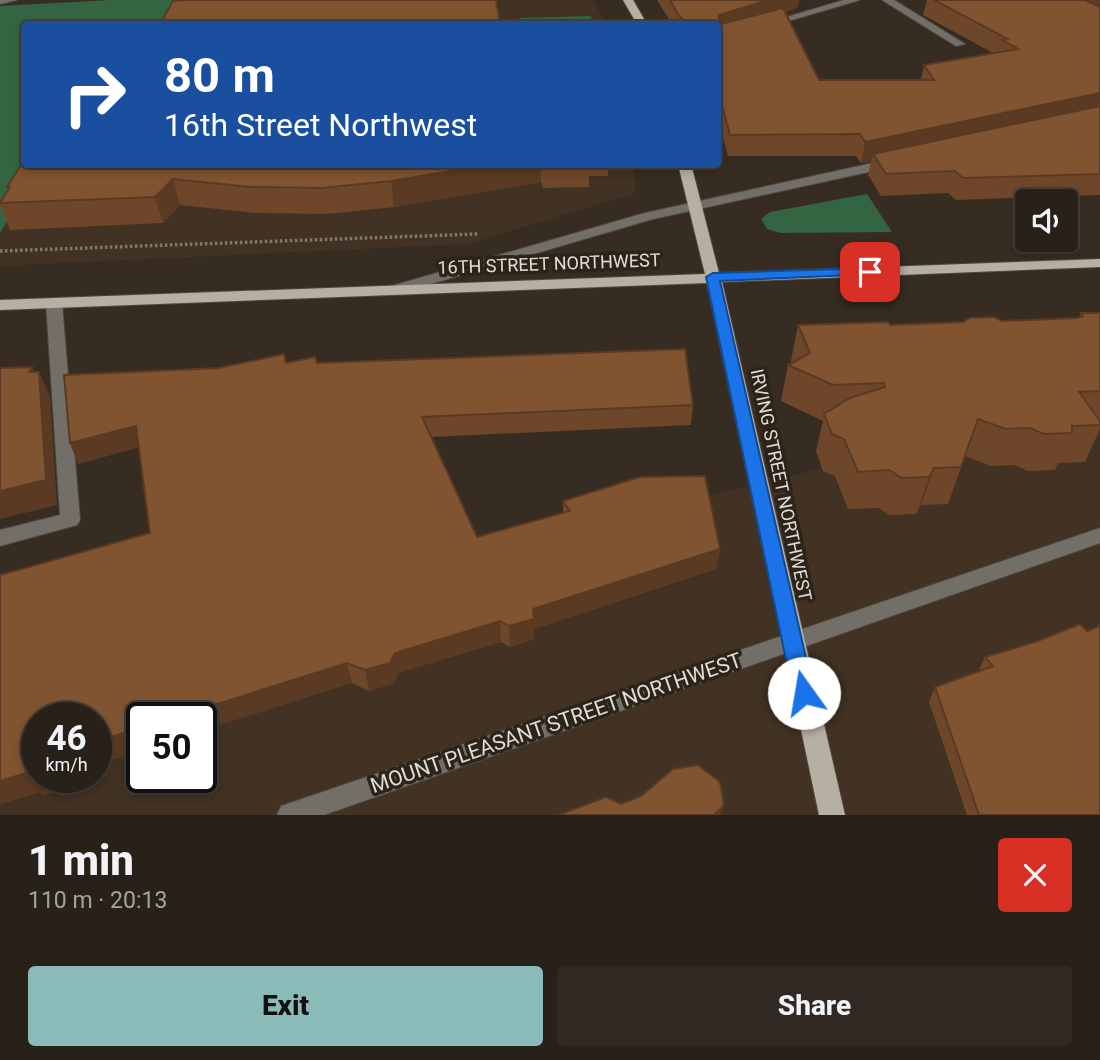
<!DOCTYPE html>
<meta charset="utf-8">
<style>
:root{--surface:#28211a;--page:#302923;--text:#f1f3f6;--muted:#a5a3a2;--line:#443e39;--accent:#8bbbb9}
body{margin:0;font-family:Roboto,sans-serif;background:var(--page);color:var(--text);height:100vh;display:flex;flex-direction:column;font-size:26px;white-space:nowrap}
*{box-sizing:border-box;margin:0}
p{font-size:23px;color:var(--muted)}
.icon{flex:none;width:38px;height:38px;fill:none;stroke:currentColor;stroke-width:2;stroke-linecap:round;stroke-linejoin:round}
.map{position:relative;height:815px;overflow:hidden}
.drawer{display:flex;flex-direction:column;background:var(--surface);flex:1}
.drawer>*{flex:none}
.banner{position:absolute;left:21px;top:21px;width:700px;height:147px;border-radius:7px;box-shadow:0 4px 10px #0003,0 0 0 2px var(--line);background:#1a4fa0;color:#fff;overflow:hidden}
.controls{position:absolute;left:1015px;top:189px;display:grid;gap:14px}
.controls a{display:grid;place-items:center;width:63px;height:63px;border-radius:7px;background:var(--surface);box-shadow:0 4px 10px #0003,0 0 0 2px var(--line);font-size:35px}
.speed{position:absolute;left:21px;top:702px;display:flex;gap:14px;font-size:35px;font-weight:700;text-align:center}
.speed>*{display:grid;place-content:center;width:91px;height:91px;border-radius:50%;background:var(--surface);box-shadow:0 4px 10px #0003,0 0 0 2px var(--line);line-height:1}
.speed small{font-size:18px;font-weight:400}
.speed .limit{border:4px solid #111;border-radius:10px;background:#fff;color:#111}
.pin{position:absolute;display:grid;place-items:center;width:60px;height:60px;color:#fff;margin:-30px;border-radius:14px;box-shadow:0 4px 10px #0006}
.me{position:absolute;width:77px;margin:-38px;rotate:347deg;stroke-linejoin:round;filter:drop-shadow(0 0 5px #0008)}
.turn{display:flex;align-items:center;gap:24px;height:147px;padding:0 28px;font-size:32px}
.turn .icon{width:91px;height:91px;stroke-width:2.5}
.turn b{display:block;font-size:49px;line-height:60px}
.round{display:grid;place-items:center;flex:none;width:74px;height:74px;border-radius:7px;background:var(--page)}
.head{display:flex;align-items:center;justify-content:space-between;height:119px;padding:0 28px}
h1{font-size:42px;font-weight:800;line-height:52px}
.primary-button{display:flex;gap:14px;margin-top:auto;padding:14px 28px}
.primary-button a{flex:1;height:80px;border-radius:7px;background:var(--accent);color:#111;font-size:28px;font-weight:800;line-height:80px;text-align:center}
.primary-button a+a{background:var(--page);color:var(--text)}
.map>svg:first-child{display:block}
</style>
<div class="map">
<svg width="1100" height="815" viewBox="0 0 1100 815">
<rect width="100%" height="100%" fill="#362c22"/>
<g fill="#413223" fill-rule="evenodd">
<polygon points="203,0 593,0 606,24 179,24"/>
<polygon points="633,164 636,193 468,244 0,266 0,233 42,165"/>
<path d="M1100,400v415h-1100v-145zM37,718h59v59h-59zM142,718h59v59h-59z"/>
</g>
<g fill="#336543">
<polygon points="110,0 192,0 179,24 24,24 24,164 42,165 0,233 0,6"/>
<polygon points="591,16 593,24 520,24 519,18"/>
<polygon points="867,194 892,232 781,233 767,229 761,219 770,212"/>
</g>
<g fill="none" stroke-linecap="round" stroke-linejoin="round">
<defs>
<g id="minor">
<polygon points="0,0 17,0 0,4"/>
<polygon points="844,0 860,0 768,27 763,24"/>
<polygon points="882,0 894,0 965,44 956,46"/>
<polygon points="891,159 896,160 896,166 653,219 400,293 392,288 395,285 645,213"/>
<polygon points="54,298 62,303 80,520 77,525 0,546 0,530 60,515 46,303"/>
<polygon points="1100,528 1100,543 324,815 277,815 281,806 290,803"/>
</g>
<g id="major">
<polygon points="623,0 633,0 647,24 637,24"/>
<polygon points="678,164 691,164 719,273 1100,259 1100,267 722,282 845,815 819,815 707,283 0,310 0,300 705,274"/>
</g>
</defs>
<use href="#minor" stroke="#52483f" stroke-width="2"/>
<use href="#major" stroke="#52483f" stroke-width="2"/>
<polyline stroke="#80786f" stroke-width="3.5" stroke-dasharray="2.5 2.5" stroke-linecap="butt" points="0,251 478,234"/>
<use href="#minor" fill="#726f69" fill-rule="evenodd"/>
<use href="#major" fill="#b6afa3" fill-rule="evenodd"/>
</g>
<g fill="#6e472a">
<polygon points="657,0 799,0 797,8 785,12 819,80 921,80 924,65 993,53 923,15 927,0 1100,0 1100,195 956,200 948,193 881,196 868,175 871,161 861,163 856,156 728,156 718,120 718,24 672,24"/>
<polygon points="24,164 608,164 608,176 589,176 589,187 543,188 541,182 394,207 327,214 257,213 180,205 163,223 10,230 0,205 0,202 8,190 7,187"/>
<polygon points="1081,313 1100,313 1100,429 1085,462 1058,463 1055,470 1028,471 1015,465 991,466 965,456 948,504 921,505 916,514 890,515 878,508 848,509 835,476 823,471 816,451 823,421 781,401 788,365 792,363 791,361 798,325 890,325 1002,321 1077,318 1079,317"/>
<polygon points="286,363 317,363 693,405 691,425 431,437 477,537 563,513 563,501 720,549 716,569 534,629 534,639 510,647 501,642 398,673 394,683 369,691 352,683 142,718 142,750 105,762 107,775 42,796 40,792 0,804 0,575 150,533 139,447 78,464 70,443 219,368"/>
<polygon points="1035,642 1100,815 967,815 929,702 935,687 978,672 985,657"/>
</g>
<g fill="#5a3a22">
<polygon points="768,0 799,0 797,8 718,33 719,15"/>
<polygon points="1081,0 1100,0 1100,14"/>
<polygon points="1100,93 1100,110 873,154 871,161 861,163 865,142"/>
<polygon points="493,164 541,164 541,182 394,207 391,181"/>
<polygon points="173,179 180,205 163,223 155,197"/>
<polygon points="32,367 40,388 39,372 50,396 57,505 0,519 0,491 29,372"/>
<polygon points="136,426 144,446 78,464 70,443"/>
<polygon points="934,468 921,505 916,514 929,477"/>
<polygon points="720,549 716,569 534,629 534,639 510,647 509,626 533,609"/>
<polygon points="500,621 501,642 398,673 394,683 369,691 365,670 395,653"/>
<polygon points="347,663 352,683 201,731 201,718 173,718"/>
<polygon points="142,727 142,750 105,762 107,775 42,796 40,792 0,804 0,781 29,772 37,774 37,777 96,777 96,742"/>
<polygon points="724,805 721,815 715,815 715,814"/>
</g>
<g fill="#805331" stroke="#5a3a22" stroke-width="2">
<polygon points="190,0 496,0 500,24 160,24 173,1"/>
<polygon points="670,0 768,0 719,15 718,25 783,8 819,80 934,80 924,65 1018,49 1002,40 1008,39 934,0 1085,0 1100,7 1100,93 865,142 860,134 730,135 718,91 718,24 698,24 697,20 686,21 679,16"/>
<polygon points="1100,106 1100,174 963,178 955,171 886,174 873,154"/>
<polygon points="24,160 24,164 493,164 391,181 322,188 251,187 173,179 155,197 0,203 10,187 7,187"/>
<polygon points="1081,313 1100,313 1100,391 1079,392 1100,421 1100,425 1072,426 1072,433 1044,434 1030,428 1006,429 978,419 961,467 934,468 929,477 902,478 889,470 858,472 844,439 832,434 824,414 850,398 885,387 884,383 833,385 788,365 810,353 798,325 888,322 890,325 963,322 970,318 994,317 1002,321 1077,318 1083,316"/>
<polygon points="685,349 693,405 422,417 477,537 570,511 563,501 640,477 705,476 720,549 533,609 534,619 509,626 500,621 395,653 390,663 365,670 347,663 173,718 142,718 142,727 96,742 96,718 37,718 37,774 30,776 29,772 0,781 0,575 150,533 136,426 70,443 64,375 219,368 284,354 286,363 315,357 317,363"/>
<polygon points="32,367 29,372 39,372 46,480 0,491 0,368"/>
<polygon points="1080,624 1087,631 1100,626 1100,815 979,815 935,687 993,666 985,657 1035,642"/>
<polygon points="698,765 720,782 724,805 715,814 716,815 558,815 606,797 621,804 641,796 673,769"/>
</g>
<polygon fill="#1a73e8" stroke="#114b97" stroke-width="2" points="870,268 875,269 875,274 720,281 814,693 811,699 804,702 796,699 793,693 706,277 713,273"/>
<g text-anchor="middle" stroke-width="7" stroke-linejoin="round" paint-order="stroke">
<g font-size="18" fill="#e3dcd6" stroke="#2c2319">
<text transform="translate(549 264) rotate(-2)" y="6">16TH STREET NORTHWEST</text>
<text transform="translate(781 485) rotate(78)" y="6">IRVING STREET NORTHWEST</text>
</g>
<g font-size="21" fill="#e3dcd6" stroke="#2c2319">
<text transform="translate(556 723) rotate(-19)" y="7">MOUNT PLEASANT STREET NORTHWEST</text>
</g>
</g>
</svg>
<div class="controls">
<a><svg class="icon" aria-label="sound" viewBox="0 0 24 24"><path d="M4 9h4l5-4v14l-5-4H4zM17 9q2 3 0 6"/></svg></a>
</div>
<div class="speed"><div>46<small>km/h</small></div><div class="limit">50</div></div>
<div class="pin" style="left:870px;top:272px;background:#d93025"><svg class="icon" aria-label="arrive" viewBox="0 0 24 24"><path d="M6 21V4h12l-3 4 3 4H6"/></svg></div>
<svg class="me" style="left:804px;top:693px" viewBox="-20 -20 40 40"><circle r="19" fill="#fff"/><path d="M0-13L10 11 0 6-10 11z" fill="#1a73e8"/></svg>
<div class="banner">
<div class="turn"><svg class="icon" aria-label="right" viewBox="0 0 24 24"><path d="M7 20v-9h11M14 6l5 5-5 5"/></svg><div><b>80 m</b>16th Street Northwest</div></div>
</div>
</div>
<section class="drawer">
<div class="head"><div><h1>1 min</h1><p>110 m · 20:13</p></div><a class="round" style="background:#d93025;color:#fff"><svg class="icon" aria-label="close" viewBox="0 0 24 24"><path d="M6 6l12 12M18 6L6 18"/></svg></a></div>
<div class="primary-button"><a>Exit</a><a>Share</a></div>
</section>
